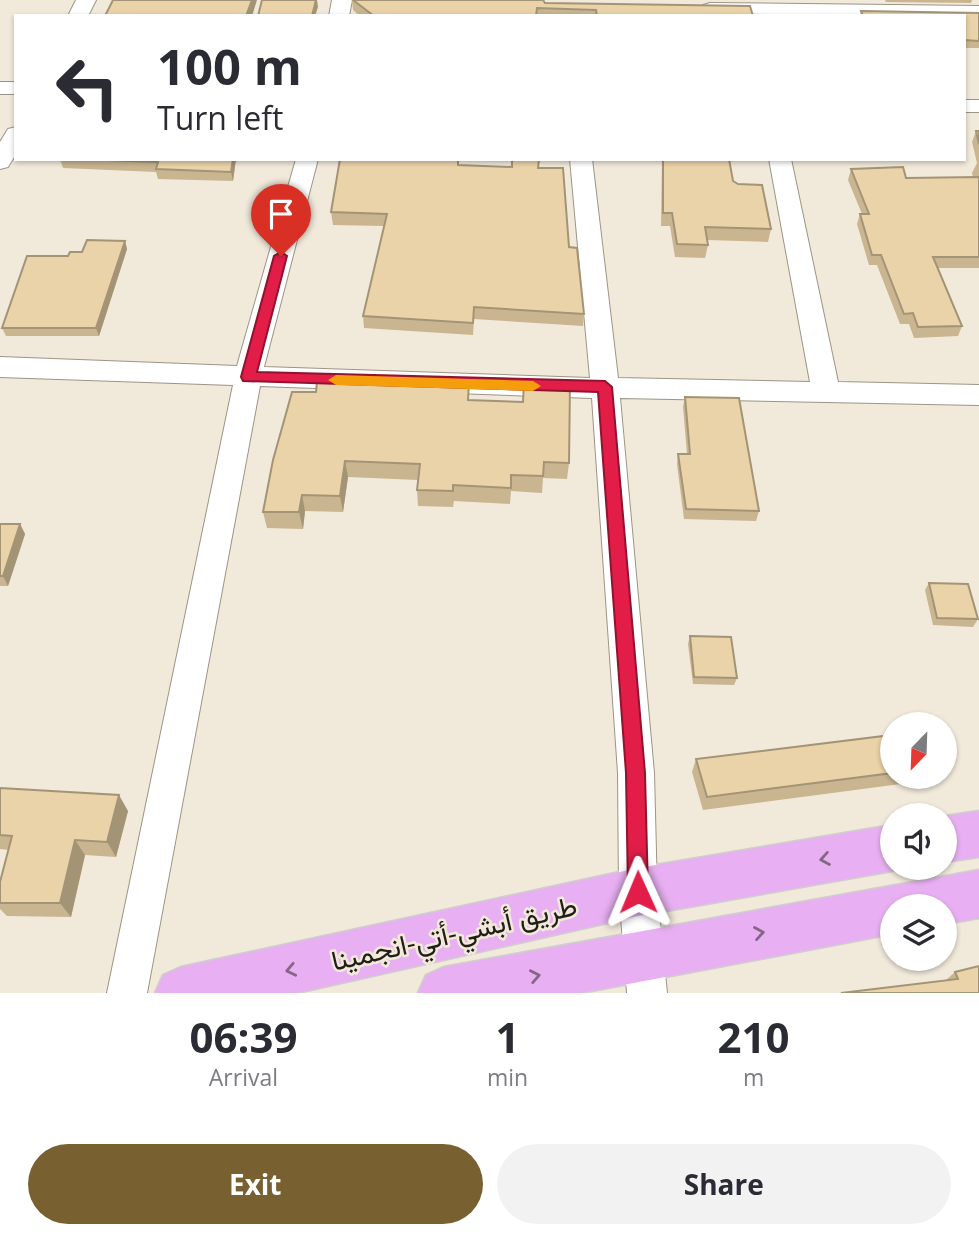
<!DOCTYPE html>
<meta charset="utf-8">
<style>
:root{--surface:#fff;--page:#f2f2f3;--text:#2b2b33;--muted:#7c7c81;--accent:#786031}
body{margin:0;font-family:"Open Sans",Vazirmatn,sans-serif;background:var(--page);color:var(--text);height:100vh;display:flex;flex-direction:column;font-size:26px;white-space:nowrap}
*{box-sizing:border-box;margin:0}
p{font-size:23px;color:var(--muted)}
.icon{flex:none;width:38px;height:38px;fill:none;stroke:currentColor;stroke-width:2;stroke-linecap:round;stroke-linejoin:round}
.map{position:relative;height:993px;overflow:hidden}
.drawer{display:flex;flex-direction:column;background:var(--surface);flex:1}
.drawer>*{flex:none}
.top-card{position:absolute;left:14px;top:14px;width:952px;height:147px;border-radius:0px;box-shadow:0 2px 5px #0004;background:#fff;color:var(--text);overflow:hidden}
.needle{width:46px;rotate:203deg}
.controls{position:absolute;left:880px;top:712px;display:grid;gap:14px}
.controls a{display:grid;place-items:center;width:77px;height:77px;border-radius:50%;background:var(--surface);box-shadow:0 2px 5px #0004;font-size:35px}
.pin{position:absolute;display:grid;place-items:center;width:60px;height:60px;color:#fff;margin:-72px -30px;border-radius:50% 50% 50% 0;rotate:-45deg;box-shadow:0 0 7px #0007}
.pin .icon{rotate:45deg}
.me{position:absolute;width:77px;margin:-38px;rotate:359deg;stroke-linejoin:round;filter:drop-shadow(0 0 5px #0008)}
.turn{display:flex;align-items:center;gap:24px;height:147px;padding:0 28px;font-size:32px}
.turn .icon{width:91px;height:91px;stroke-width:2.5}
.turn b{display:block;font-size:49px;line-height:60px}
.eta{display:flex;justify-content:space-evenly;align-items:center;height:119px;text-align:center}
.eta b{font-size:42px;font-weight:700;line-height:49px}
.primary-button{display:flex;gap:14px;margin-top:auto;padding:14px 28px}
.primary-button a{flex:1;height:80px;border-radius:42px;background:var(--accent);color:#fff;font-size:28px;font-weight:700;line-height:80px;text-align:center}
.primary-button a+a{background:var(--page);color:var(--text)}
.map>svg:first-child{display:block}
</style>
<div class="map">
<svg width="979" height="993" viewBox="0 0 979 993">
<rect width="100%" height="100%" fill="#f1e9da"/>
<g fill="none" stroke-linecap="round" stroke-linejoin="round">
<defs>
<g id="minor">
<polygon points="76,0 96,0 88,16 68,16"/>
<polygon points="332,0 352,0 349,16 329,16"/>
<polygon points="710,3 979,6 979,18 703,13 700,9 703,5"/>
<rect x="0" y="82" width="16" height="12"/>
<rect x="964" y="100" width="15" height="12"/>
<polygon points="16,127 16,154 8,167 0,169 0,142 8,129"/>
<polygon points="296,159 318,159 264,367 590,378 570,159 592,159 618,378 810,382 769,159 791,159 838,382 979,385 979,405 620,398 654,773 657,892 667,993 627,993 619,892 618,773 592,398 260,386 147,993 107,993 233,385 0,377 0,357 237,366"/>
</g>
<g id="trunk">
<polygon points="979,811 979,857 945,862 945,816"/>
<polygon points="892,825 892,868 900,868 892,871 638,916 297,993 155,993 163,975 181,967 638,868"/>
<polygon points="979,870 979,918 945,924 945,906 892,906 892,934 581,993 418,993 426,975 444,967"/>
</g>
</defs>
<use href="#minor" stroke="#9c9587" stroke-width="2"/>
<use href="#trunk" stroke="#cececc" stroke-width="3"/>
<use href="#minor" fill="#fff" fill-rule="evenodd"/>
<use href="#trunk" fill="#e8b0f2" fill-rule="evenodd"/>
</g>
<g fill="#c9b590">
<polygon points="352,0 545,3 753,16 360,16 353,10"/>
<polygon points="885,0 972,0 971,3 886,2"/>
<polygon points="861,11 979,13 979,48 964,48 964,16 860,16"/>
<polygon points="976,131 979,131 979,268 938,268 962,326 958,336 914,338 909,324 900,324 877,265 869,265 857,224 860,214 862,214 848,180 851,169 906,178 973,177 972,173 977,163 972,142"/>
<polygon points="60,159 236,159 233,181 158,179 156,172 63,168"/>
<polygon points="459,159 459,165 539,168 569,247 584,314 583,326 474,319 473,335 364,328 363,316 384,226 333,225 331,212"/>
<polygon points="662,159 729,159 733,181 771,229 768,242 707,240 708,245 705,258 675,257 670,226 661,226"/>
<polygon points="125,241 127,249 99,336 6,336 2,328 68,256"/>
<polygon points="685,397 759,511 756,521 684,519 677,464 678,454 687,454 683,407"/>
<polygon points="469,400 569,463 567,479 543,478 542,493 511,491 510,504 454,501 453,507 418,506 417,490 418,480 348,477 343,512 305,511 303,529 267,528 263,512 273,460"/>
<polygon points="0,524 20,524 25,534 8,586 0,586"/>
<polygon points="929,583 978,619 973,627 933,625 925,590"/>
<polygon points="690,636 737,678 734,685 693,684 688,644"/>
<polygon points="892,735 892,777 912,777 908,783 703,810 692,772 696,759"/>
<polygon points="0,788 128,811 116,857 85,855 71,917 7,916 0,909 0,882 9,850 0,849"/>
<polygon points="955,972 979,993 946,980"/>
</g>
<g fill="#a49476">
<polygon points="252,0 257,0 252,16 246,16"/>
<polygon points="316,0 317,0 318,7 315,16 312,16"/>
<polygon points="233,159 236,159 233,181 231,172"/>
<polygon points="125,241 127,249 99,336 96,328"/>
<polygon points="345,461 348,477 343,512 340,496"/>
<polygon points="302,495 305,511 303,529 299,512"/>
<polygon points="20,524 25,534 8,586 3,576"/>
<polygon points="119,795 128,811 116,857 107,842"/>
<polygon points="75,840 85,855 71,917 60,903"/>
</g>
<g fill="#ead3a8" stroke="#a49476" stroke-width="2">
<polygon points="113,0 252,0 246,16 105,16"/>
<polygon points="262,0 316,0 312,16 258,16"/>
<polygon points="353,0 543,0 545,3 750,6 753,16 597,16 596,10 537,8 536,16 374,16"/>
<polygon points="861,11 979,13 979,41 964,40 964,16 863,16"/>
<polygon points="976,131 979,131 979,144"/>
<polygon points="77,159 233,159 231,172 156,169 158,162"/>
<polygon points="340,159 458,159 458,165 512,167 512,159 539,159 538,168 563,168 569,247 577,248 584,314 474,307 473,323 363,316 387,214 331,212"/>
<polygon points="663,159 729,159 733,181 738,184 762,185 771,229 705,227 708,245 677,244 672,213 663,213"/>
<polygon points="903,167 906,178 979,177 979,257 933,257 962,326 918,327 913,313 904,314 881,255 872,255 860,214 869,214 851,169"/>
<polygon points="87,240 125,241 96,328 2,328 27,256 68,256 70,252 82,252"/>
<polygon points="317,381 469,382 468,400 523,402 524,381 570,383 569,463 544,462 543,476 511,475 511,488 453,485 453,491 417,490 420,464 345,461 340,496 302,495 299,512 263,512 273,460 292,392 316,392"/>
<polygon points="685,397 739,398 759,511 686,509 678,454 690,454"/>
<polygon points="0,524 20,524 3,576 0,576"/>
<polygon points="929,583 968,584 978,619 937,618"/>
<polygon points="690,636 731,637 737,678 694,677"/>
<polygon points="892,735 892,773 707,797 696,759"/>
<polygon points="0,788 119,795 107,842 75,840 60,903 0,903 0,882 12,836 0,835"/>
<polygon points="979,966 979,993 841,993 958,979 955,972"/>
</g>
<defs><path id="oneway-chevron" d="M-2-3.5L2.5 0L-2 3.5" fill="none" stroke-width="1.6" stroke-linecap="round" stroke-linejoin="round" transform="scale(1.75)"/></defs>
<g stroke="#846786">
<use href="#oneway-chevron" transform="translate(825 859) rotate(170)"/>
<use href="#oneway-chevron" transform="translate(759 933) rotate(-10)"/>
<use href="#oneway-chevron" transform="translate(291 970) rotate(168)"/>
<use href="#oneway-chevron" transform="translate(535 976) rotate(-11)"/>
</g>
<polygon fill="#e11d48" stroke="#92132f" stroke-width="2" points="281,252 287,256 257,372 605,381 612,387 645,773 648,892 645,899 638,902 631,899 628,892 626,773 598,392 243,381 241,377 274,256"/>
<polygon fill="#f59e0b" points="336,375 533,381 541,386 533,391 336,385 328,380"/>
<g text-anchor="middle" stroke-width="5" stroke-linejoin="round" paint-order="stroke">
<g font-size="28" fill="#211e19" stroke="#f1e9da">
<text transform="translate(454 933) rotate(-13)" y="10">طريق أبشي-أتي-انجمينا</text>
</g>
</g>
</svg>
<div class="controls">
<a><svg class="needle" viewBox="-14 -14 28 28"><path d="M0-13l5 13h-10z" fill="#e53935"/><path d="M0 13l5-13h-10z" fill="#7c7c81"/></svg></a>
<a><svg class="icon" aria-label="sound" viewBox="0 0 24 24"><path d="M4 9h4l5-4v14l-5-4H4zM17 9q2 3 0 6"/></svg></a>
<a><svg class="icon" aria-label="layers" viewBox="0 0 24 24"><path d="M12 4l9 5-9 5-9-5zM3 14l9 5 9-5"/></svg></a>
</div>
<div class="pin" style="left:281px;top:256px;background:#d93025"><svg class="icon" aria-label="arrive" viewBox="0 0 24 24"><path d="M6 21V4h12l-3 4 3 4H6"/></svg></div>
<svg class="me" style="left:638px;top:892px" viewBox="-20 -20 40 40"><path d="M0-17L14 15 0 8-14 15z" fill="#e11d48" stroke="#fff" stroke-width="4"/></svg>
<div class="top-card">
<div class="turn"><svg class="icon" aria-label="left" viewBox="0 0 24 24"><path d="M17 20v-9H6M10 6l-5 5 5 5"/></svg><div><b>100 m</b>Turn left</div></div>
</div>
</div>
<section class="drawer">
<div class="eta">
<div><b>06:39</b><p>Arrival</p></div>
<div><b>1</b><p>min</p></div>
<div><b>210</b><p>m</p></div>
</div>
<div class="primary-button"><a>Exit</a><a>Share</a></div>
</section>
